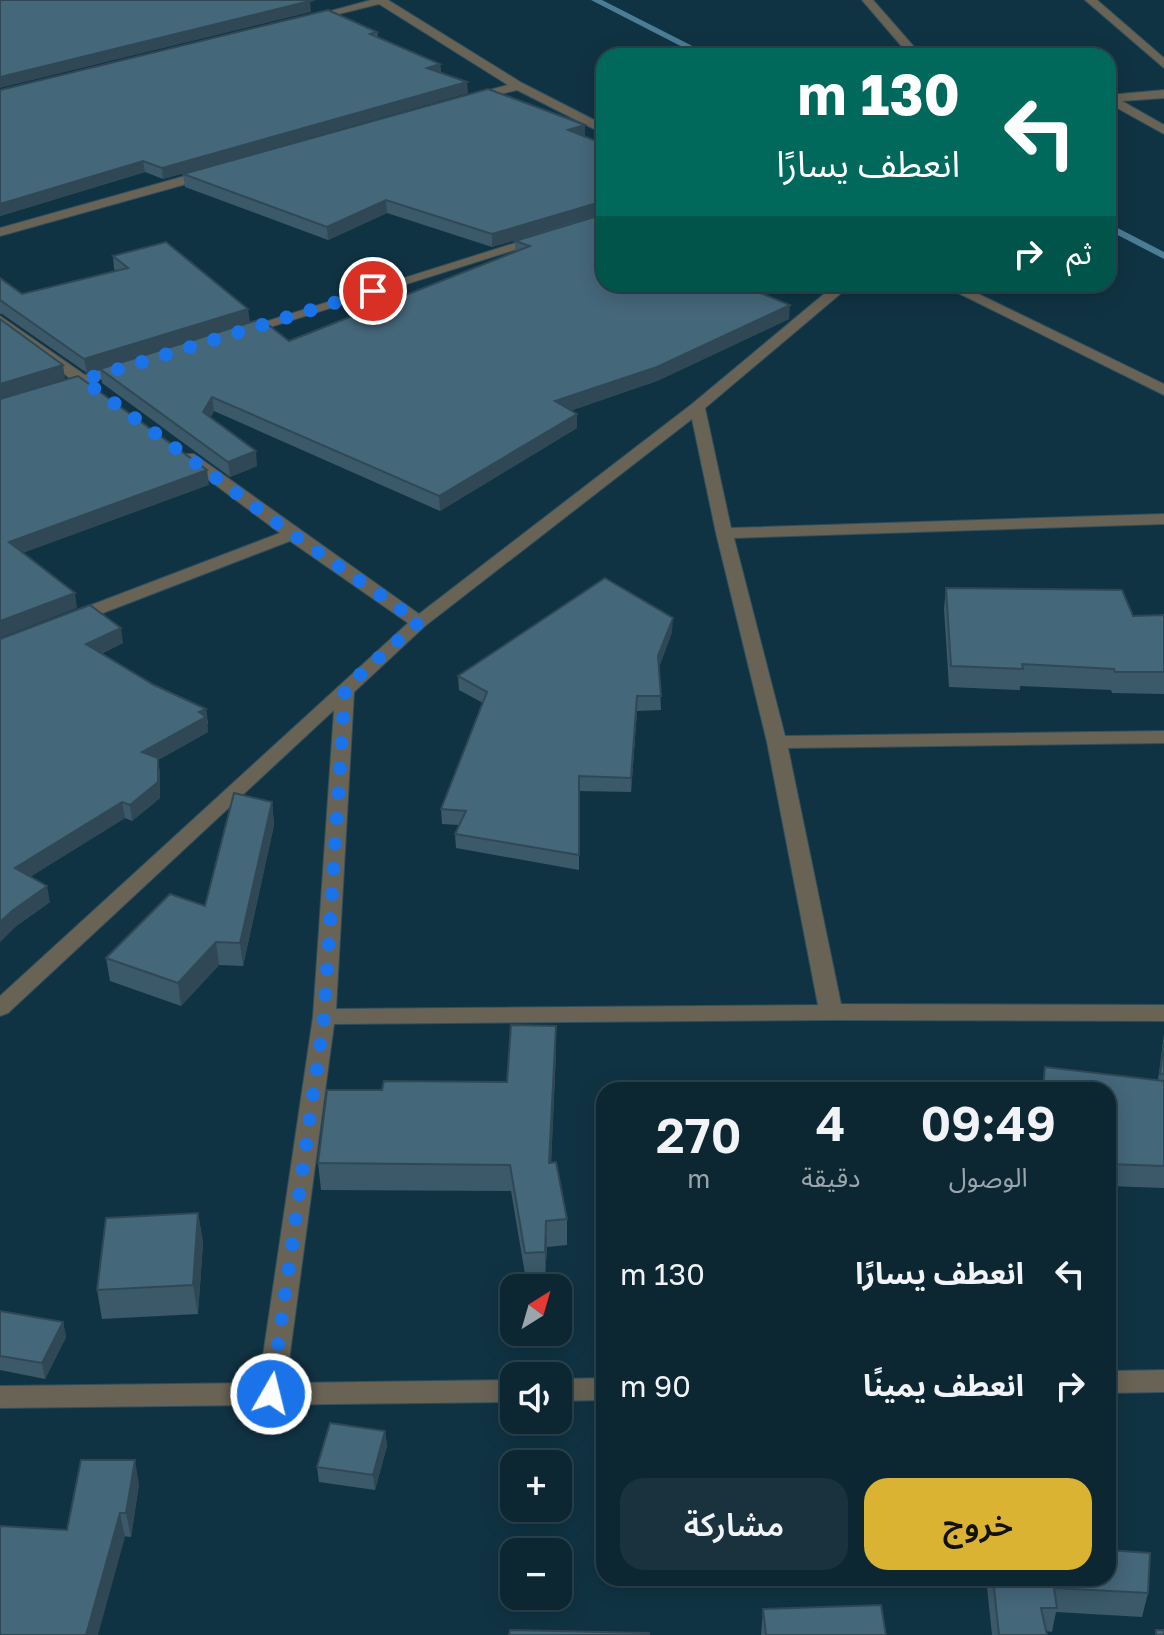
<!DOCTYPE html>
<html lang="ar">
<meta charset="utf-8">
<style>
:root{--surface:#0c2632;--page:#1a323e;--text:#f1f3f6;--muted:#9aa5ac;--line:#2c434d;--accent:#dab333}
body{margin:0;font-family:"Golos Text","Noto Sans Arabic",sans-serif;background:var(--page);color:var(--text);direction:rtl;height:100vh;display:flex;flex-direction:column;font-size:30px;white-space:nowrap}
*{box-sizing:border-box;margin:0}
p{font-size:26px;color:var(--muted)}
.icon{flex:none;width:44px;height:44px;fill:none;stroke:currentColor;stroke-width:2;stroke-linecap:round;stroke-linejoin:round}
.map{position:relative;flex:1;overflow:hidden;direction:ltr}
.sheet{position:absolute;left:596px;top:1082px;width:520px;height:504px;display:flex;flex-direction:column;background:var(--surface);border-radius:24px;box-shadow:0 4px 20px #0003,0 0 0 2px var(--line);direction:rtl}
.sheet>*{flex:none}
.banner{position:absolute;left:596px;top:48px;width:520px;height:244px;border-radius:24px;box-shadow:0 4px 20px #0003,0 0 0 2px var(--line);direction:rtl;background:#00695c;color:#fff;overflow:hidden}
.needle{width:52px;rotate:37deg}
.fabs{position:absolute;left:500px;top:1274px;display:grid;gap:16px}
.fabs a{display:grid;place-items:center;width:72px;height:72px;border-radius:16px;background:var(--surface);box-shadow:0 4px 20px #0003,0 0 0 2px var(--line);font-size:40px}
.pin{position:absolute;display:grid;place-items:center;width:68px;height:68px;color:#fff;margin:-34px;border:4px solid #fff;border-radius:50%;box-shadow:0 2px 8px #0007}
.me{position:absolute;width:88px;margin:-44px;rotate:8deg;stroke-linejoin:round;filter:drop-shadow(0 0 6px #0008)}
.turn{display:flex;align-items:center;gap:28px;height:168px;padding:0 24px;font-size:36px}
.turn .icon{width:104px;height:104px;stroke-width:2.5}
.turn b{display:block;font-size:56px;line-height:68px}
.then{display:flex;align-items:center;height:76px;padding:0 24px;background:#0003;gap:16px;font-size:30px}
.eta{display:flex;justify-content:space-evenly;align-items:center;height:136px;text-align:center}
.eta b{font-size:48px;font-weight:600;line-height:56px}
.cta{display:flex;gap:16px;margin-top:auto;padding:16px 24px}
.cta a{flex:1;height:92px;border-radius:24px;background:var(--accent);color:#111;font-size:32px;font-weight:600;line-height:92px;text-align:center}
.cta a+a{background:var(--page);color:var(--text)}
ul{padding:0;list-style:none}
li{display:flex;align-items:center;gap:24px;height:112px;padding:0 24px}
li div{flex:1}
li b{display:block;font-size:30px}
li em{font-style:normal}
.map>svg:first-child{display:block}
</style>
<div class="map">
<svg width="1164" height="1635" viewBox="0 0 1164 1635">
<rect width="100%" height="100%" fill="#103343"/>
<g fill="none" stroke-linecap="round" stroke-linejoin="round">
<g fill="#4c7d97" fill-rule="evenodd">
<polygon points="591,0 602,0 712,56 700,56"/>
<polygon points="1108,223 1164,252 1164,259 1108,230"/>
</g>
<defs>
<g id="minor">
<polygon points="371,0 388,0 522,83 604,125 604,134 517,90 467,102 467,96 508,85 379,4 307,22 301,19"/>
<polygon points="862,0 873,0 922,56 910,56"/>
<polygon points="1085,0 1097,0 1164,58 1164,68"/>
<polygon points="1164,90 1164,98 1122,101 1164,125 1164,134 1108,103 1108,95"/>
<polygon points="210,169 215,170 215,176 0,236 0,228"/>
<polygon points="534,237 546,240 245,335 235,335 233,332"/>
<path d="M836,284h16l-147,124 26,120 433,-14v10l-430,14 51,198 379,-5v12l-376,5 53,256 323,1v16l-333,-1 -497,4 -48,359 228,-3v22l-514,6v-22l259,-3 54,-366 21,-307 -326,303 -8,3v-20l408,-373 -118,-82 -213,82h-12l-3,-4 3,-4 215,-82 -98,-73v-6h12l225,160 273,-210zM692,419l24,114 51,209 51,263 -482,4 18,-317 71,-66z"/>
<polygon points="940,284 958,284 1164,384 1164,395"/>
<polygon points="0,316 85,375 126,362 134,367 95,381 99,386 96,389 91,391 81,386 52,391 52,385 71,379 0,327"/>
<polygon points="1164,1370 1164,1392 1108,1393 1108,1371"/>
<polygon points="604,1378 604,1400 558,1401 558,1379"/>
</g>
</defs>
<use href="#minor" stroke="#2f4f5f" stroke-width="2"/>
<use href="#minor" fill="#686355" fill-rule="evenodd"/>
</g>
<g fill="#3b5969">
<polygon points="377,32 378,38 440,64 441,72 468,93 163,179 145,172 0,216 0,90"/>
<polygon points="585,137 604,144 604,214 492,247 387,213 328,240 185,187 183,174"/>
<polygon points="515,241 789,319 657,381 571,410 577,414 577,428 440,511 214,411 210,418 257,466 230,477 102,383 100,369 289,341 515,252"/>
<polygon points="113,256 250,322 87,373 2,314 0,314 0,278 22,294 116,271 114,269"/>
<polygon points="946,588 1133,616 1164,615 1164,694 1112,693 1111,690 1020,686 1020,690 949,687 944,609"/>
<polygon points="672,632 659,667 661,710 637,711 631,792 579,791 579,870 456,848 455,834 459,825 442,824 441,809 483,703 459,690 458,676"/>
<polygon points="0,639 123,643 101,654 154,685 206,709 208,724 207,725 208,732 158,760 160,773 160,798 132,821 125,818 31,876 50,902 15,927 0,942"/>
<polygon points="272,802 274,825 243,966 219,965 181,1006 110,981 106,958 205,906"/>
<polygon points="1164,1034 1164,1188 1108,1186 1108,1090 1041,1090 1045,1067 1158,1080"/>
<polygon points="556,1052 551,1163 567,1219 567,1245 547,1247 545,1278 526,1280 511,1191 321,1190 318,1163 382,1090 507,1082"/>
<polygon points="198,1213 203,1243 198,1314 102,1319 97,1290"/>
<polygon points="0,1311 63,1322 66,1337 45,1379 0,1370"/>
<polygon points="385,1431 387,1446 375,1490 319,1482 317,1467"/>
<polygon points="139,1484 131,1537 67,1530"/>
<polygon points="986,1578 1108,1578 1148,1593 1142,1617 1056,1612 1052,1632 1046,1631 1047,1635 992,1635"/>
<polygon points="763,1609 886,1635 761,1635"/>
</g>
<g fill="#304855">
<polygon points="296,0 316,0 310,2 311,12 0,88 0,77"/>
<polygon points="440,64 441,74 427,68"/>
<polygon points="467,82 468,93 163,179 162,168"/>
<polygon points="585,125 585,137 568,130"/>
<polygon points="143,161 145,172 0,216 0,204"/>
<polygon points="386,200 387,213 328,240 327,227"/>
<polygon points="603,200 603,213 492,247 492,234"/>
<polygon points="790,305 789,319 657,381 556,416 555,401"/>
<polygon points="248,309 250,322 87,373 84,359"/>
<polygon points="63,365 65,379 0,399 0,384"/>
<polygon points="212,397 214,411 205,427 203,412"/>
<polygon points="577,414 577,428 440,511 439,496"/>
<polygon points="256,451 257,466 230,477 228,462"/>
<polygon points="207,470 209,485 12,557 9,542"/>
<polygon points="75,593 77,608 0,638 0,621"/>
<polygon points="673,618 672,632 658,670 658,656"/>
<polygon points="121,628 123,643 88,660 86,644"/>
<polygon points="637,696 637,711 631,792 631,778"/>
<polygon points="206,709 208,732 158,760 160,773 160,798 132,821 130,805 142,752"/>
<polygon points="122,802 125,818 19,884 15,868"/>
<polygon points="272,802 274,825 243,966 240,943"/>
<polygon points="47,886 50,902 15,927 0,942 0,922 12,911"/>
<polygon points="216,942 219,965 181,1006 178,983"/>
<polygon points="556,1026 556,1052 550,1189 549,1163"/>
<polygon points="198,1213 203,1243 198,1314 193,1285"/>
<polygon points="546,1221 547,1247 545,1278 545,1252"/>
<polygon points="63,1322 66,1337 45,1379 42,1363"/>
<polygon points="385,1431 387,1446 375,1490 373,1475"/>
<polygon points="135,1460 139,1484 131,1537 126,1513"/>
<polygon points="120,1513 125,1537 98,1635 86,1635"/>
</g>
<g fill="#45677a" stroke="#304855" stroke-width="2">
<polygon points="0,0 307,0 310,1 0,77"/>
<polygon points="328,10 377,32 370,34 440,64 427,68 467,82 162,168 143,161 0,204 0,90"/>
<polygon points="488,89 585,125 568,130 604,144 604,201 492,234 386,200 327,227 183,174"/>
<polygon points="604,214 604,284 738,284 790,305 657,367 555,401 577,414 439,496 212,397 203,412 256,451 228,462 100,369 261,319 289,341 530,246 515,241"/>
<polygon points="166,242 248,309 84,359 0,300 0,278 22,294 128,268 113,256"/>
<polygon points="0,319 63,365 0,384"/>
<polygon points="78,376 207,470 9,542 75,593 0,621 0,399"/>
<polygon points="605,578 673,618 658,656 661,696 637,696 631,778 579,776 579,855 455,834 466,811 441,809 487,692 458,676"/>
<polygon points="946,588 1122,590 1133,616 1164,615 1164,672 1115,672 1114,669 1022,664 1023,669 951,666"/>
<polygon points="90,605 121,628 86,644 154,685 206,709 199,712 206,717 142,752 158,758 158,782 130,805 122,802 15,868 47,886 12,911 0,922 0,639"/>
<polygon points="234,793 272,802 240,943 216,942 178,983 106,958 170,894 205,906"/>
<polygon points="511,1025 556,1026 549,1163 556,1162 567,1219 546,1221 545,1252 525,1253 510,1165 318,1163 327,1090 382,1090 384,1081 507,1082"/>
<polygon points="1164,1042 1164,1074 1160,1074"/>
<polygon points="1045,1067 1164,1081 1164,1166 1108,1164 1108,1090 1043,1090"/>
<polygon points="198,1213 193,1285 97,1290 106,1218"/>
<polygon points="0,1311 63,1322 42,1363 0,1356"/>
<polygon points="330,1423 385,1431 373,1475 317,1467"/>
<polygon points="81,1460 135,1460 126,1513 120,1513 86,1635 0,1635 0,1526 67,1530"/>
<polygon points="1108,1550 1150,1553 1148,1593 1054,1588 1057,1608 1041,1608 1047,1635 999,1635 993,1578 1108,1578"/>
<polygon points="881,1605 886,1635 766,1635 763,1609"/>
<polygon points="510,1630 649,1633 649,1635 509,1635"/>
<rect x="1156" y="1630" width="8" height="5"/>
</g>
<g fill="none" stroke-linecap="round" stroke-linejoin="round">
<polyline stroke="#1a73e8" stroke-width="14" stroke-dasharray="0 25.2" points="271,1394 324,1017 345,688 419,622 292,534 83,380 373,291"/>
</g>
</svg>
<div class="fabs">
<a><svg class="needle" viewBox="-14 -14 28 28"><path d="M0-13l5 13h-10z" fill="#e53935"/><path d="M0 13l5-13h-10z" fill="#9aa5ac"/></svg></a>
<a><svg class="icon" aria-label="sound" viewBox="0 0 24 24"><path d="M4 9h4l5-4v14l-5-4H4zM17 9q2 3 0 6"/></svg></a>
<a>+</a>
<a>−</a>
</div>
<div class="pin" style="left:373px;top:291px;background:#d93025"><svg class="icon" aria-label="arrive" viewBox="0 0 24 24"><path d="M6 21V4h12l-3 4 3 4H6"/></svg></div>
<svg class="me" style="left:271px;top:1394px" viewBox="-20 -20 40 40"><circle r="17" fill="#1a73e8" stroke="#fff" stroke-width="3"/><path d="M0-11L8 9 0 5-8 9z" fill="#fff"/></svg>
<div class="banner">
<div class="turn"><svg class="icon" aria-label="left" viewBox="0 0 24 24"><path d="M17 20v-9H6M10 6l-5 5 5 5"/></svg><div><b>130 m</b>انعطف يسارًا</div></div>
<div class="then">ثم<svg class="icon" aria-label="right" viewBox="0 0 24 24"><path d="M7 20v-9h11M14 6l5 5-5 5"/></svg></div>
</div>
<section class="sheet">
<div class="eta">
<div><b>09:49</b><p>الوصول</p></div>
<div><b>4</b><p>دقيقة</p></div>
<div><b>270</b><p>m</p></div>
</div>
<ul>
<li><svg class="icon" aria-label="left" viewBox="0 0 24 24"><path d="M17 20v-9H6M10 6l-5 5 5 5"/></svg><div><b>انعطف يسارًا</b></div><em>130 m</em></li>
<li><svg class="icon" aria-label="right" viewBox="0 0 24 24"><path d="M7 20v-9h11M14 6l5 5-5 5"/></svg><div><b>انعطف يمينًا</b></div><em>90 m</em></li>
</ul>
<div class="cta"><a>خروج</a><a>مشاركة</a></div>
</section>
</div>
